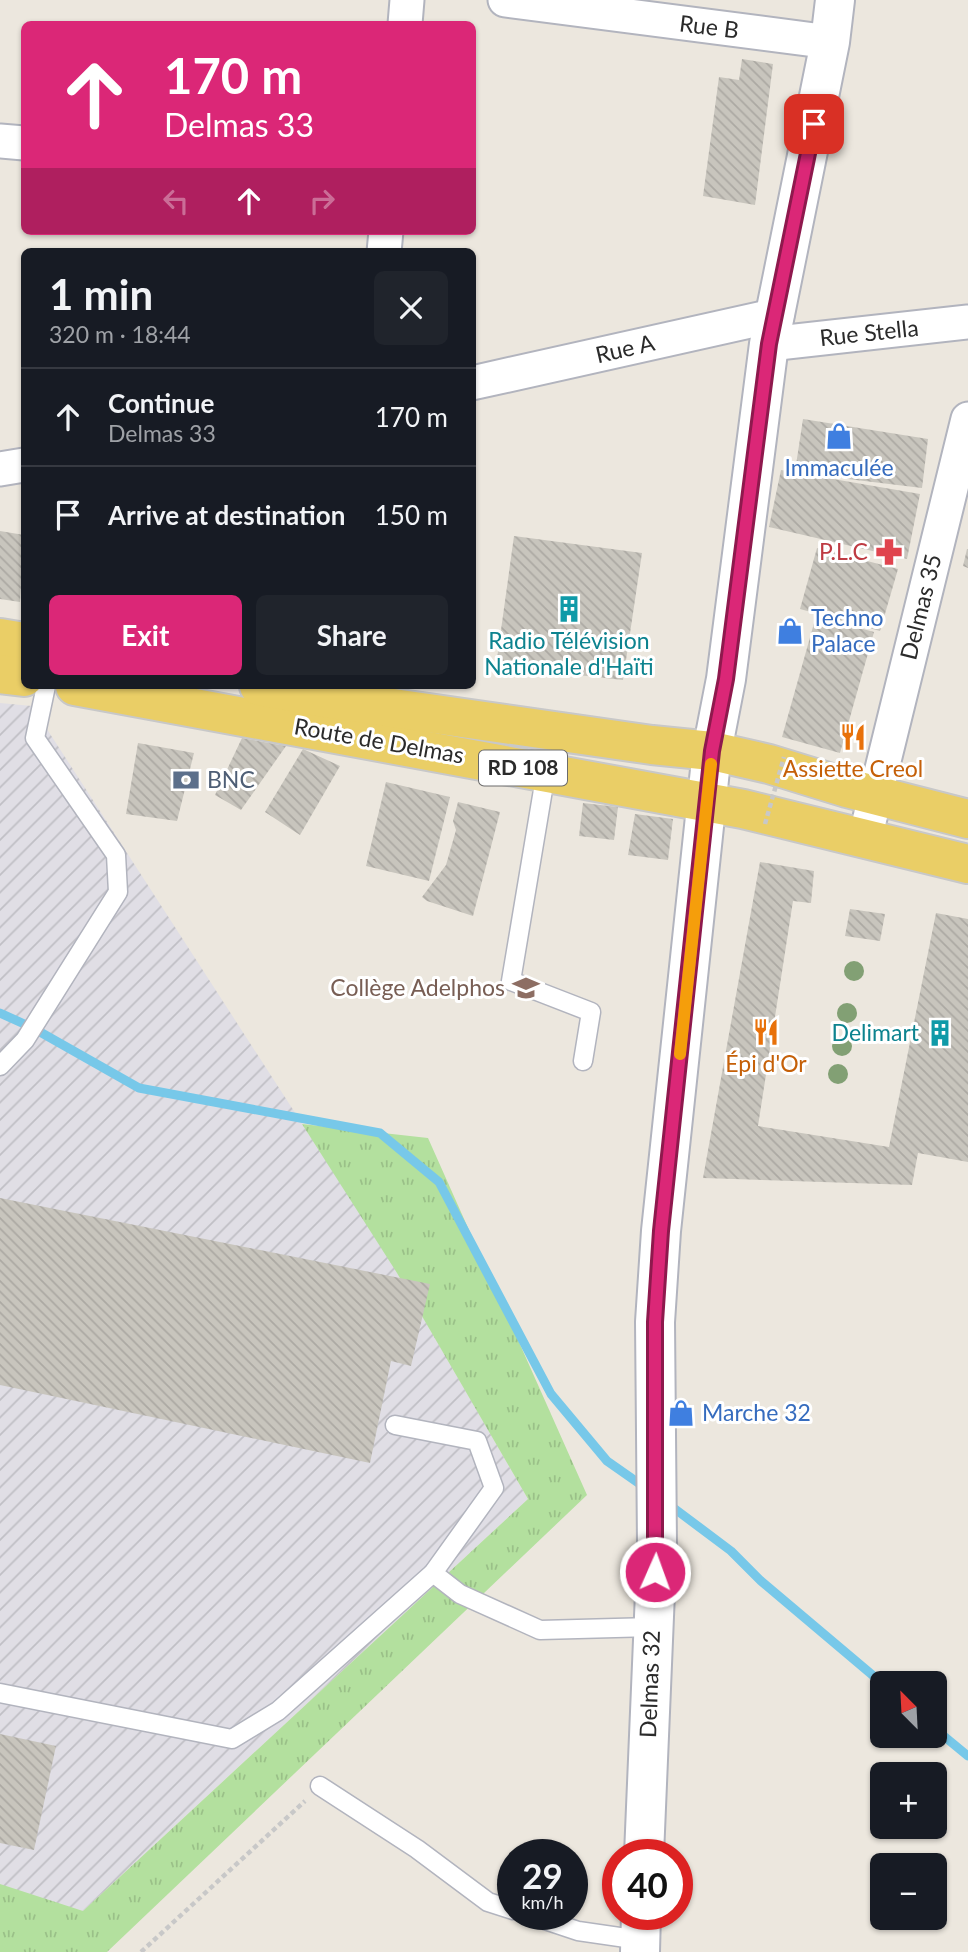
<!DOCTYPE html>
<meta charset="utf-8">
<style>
:root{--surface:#171b24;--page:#20242c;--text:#f1f3f6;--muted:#9ea1a6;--line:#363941;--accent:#db2777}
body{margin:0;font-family:Lato,sans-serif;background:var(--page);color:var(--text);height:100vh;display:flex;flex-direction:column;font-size:26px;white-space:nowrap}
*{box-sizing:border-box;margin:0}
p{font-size:23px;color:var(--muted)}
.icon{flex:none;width:38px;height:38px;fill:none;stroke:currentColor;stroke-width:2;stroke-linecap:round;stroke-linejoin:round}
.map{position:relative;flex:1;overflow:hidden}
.panel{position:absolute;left:21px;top:248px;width:455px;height:441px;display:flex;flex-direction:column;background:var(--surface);border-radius:10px;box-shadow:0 2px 5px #0004}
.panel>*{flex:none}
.hud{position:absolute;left:21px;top:21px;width:455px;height:214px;border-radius:10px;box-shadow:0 2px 5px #0004;background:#db2777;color:#fff;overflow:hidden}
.needle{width:46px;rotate:336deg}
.buttons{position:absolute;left:870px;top:1671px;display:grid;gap:14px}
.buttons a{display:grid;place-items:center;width:77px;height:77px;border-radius:10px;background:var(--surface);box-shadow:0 2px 5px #0004;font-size:35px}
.speed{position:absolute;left:497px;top:1839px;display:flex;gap:14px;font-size:35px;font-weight:700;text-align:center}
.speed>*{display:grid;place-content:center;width:91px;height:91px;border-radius:50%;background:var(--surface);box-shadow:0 2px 5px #0004;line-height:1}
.speed small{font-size:18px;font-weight:400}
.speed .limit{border:10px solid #d22;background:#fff;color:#111}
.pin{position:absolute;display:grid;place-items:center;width:60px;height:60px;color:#fff;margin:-30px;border-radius:14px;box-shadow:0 4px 10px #0006}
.me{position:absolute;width:77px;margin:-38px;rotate:2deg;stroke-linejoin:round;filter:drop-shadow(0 0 5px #0008)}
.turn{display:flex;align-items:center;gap:24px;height:147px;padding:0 28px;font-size:32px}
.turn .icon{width:91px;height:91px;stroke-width:2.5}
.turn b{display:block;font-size:49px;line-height:60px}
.lanes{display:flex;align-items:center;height:66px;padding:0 28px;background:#0003;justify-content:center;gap:35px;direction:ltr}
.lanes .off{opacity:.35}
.round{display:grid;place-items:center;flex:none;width:74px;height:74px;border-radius:10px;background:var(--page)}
.head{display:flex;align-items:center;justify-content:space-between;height:119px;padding:0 28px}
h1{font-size:42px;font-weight:700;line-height:52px}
.button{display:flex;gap:14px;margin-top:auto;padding:14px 28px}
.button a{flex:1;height:80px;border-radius:10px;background:var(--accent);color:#fff;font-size:28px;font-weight:700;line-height:80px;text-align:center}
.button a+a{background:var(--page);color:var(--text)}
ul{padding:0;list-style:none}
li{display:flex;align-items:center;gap:21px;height:98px;padding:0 28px;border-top:2px solid var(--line)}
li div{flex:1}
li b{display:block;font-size:26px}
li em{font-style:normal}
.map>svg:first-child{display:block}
</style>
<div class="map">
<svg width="968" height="1952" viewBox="0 0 968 1952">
<defs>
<pattern id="industrial-furrows" width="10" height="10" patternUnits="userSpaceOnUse" patternTransform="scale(1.75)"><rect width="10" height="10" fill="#e0dee5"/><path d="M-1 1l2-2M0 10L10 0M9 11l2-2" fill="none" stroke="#c0bfc5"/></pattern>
<pattern id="park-tufts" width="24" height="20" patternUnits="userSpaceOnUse" patternTransform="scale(1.75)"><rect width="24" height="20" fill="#b3e09e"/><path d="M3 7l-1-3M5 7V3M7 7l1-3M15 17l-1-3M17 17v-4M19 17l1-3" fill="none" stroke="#9ac088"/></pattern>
<pattern id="building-back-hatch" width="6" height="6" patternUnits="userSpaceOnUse" patternTransform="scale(1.75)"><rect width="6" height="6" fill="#c8c5bd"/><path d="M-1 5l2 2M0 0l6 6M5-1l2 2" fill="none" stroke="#aca9a3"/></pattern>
</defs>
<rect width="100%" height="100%" fill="#ece7de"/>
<polygon fill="url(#industrial-furrows)" points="0,703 32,706 387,1255 528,1499 83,1911 0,1887"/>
<polygon fill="url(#park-tufts)" points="302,1124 428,1138 587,1495 107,1952 0,1952 0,1884 83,1911 528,1499 397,1273"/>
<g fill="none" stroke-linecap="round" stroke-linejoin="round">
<g stroke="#77c8e9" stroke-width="9">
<polyline points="0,1013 33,1028 139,1088 380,1133 439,1182 551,1394 607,1461 647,1489"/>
<polyline points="667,1503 731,1551 761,1581 883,1684"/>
<polyline points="934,1728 968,1756"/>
</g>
</g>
<g fill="url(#building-back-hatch)">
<polygon points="742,59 773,64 755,205 703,196 719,77 739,80"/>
<polygon points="803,419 928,439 922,488 848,479 796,465"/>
<polygon points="781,470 920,494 907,559 769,527"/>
<polygon points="0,531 24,535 20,602 0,599"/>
<polygon points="514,536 642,553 623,680 496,666"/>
<polygon points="817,548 898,569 880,631 800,609"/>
<polygon points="967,549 968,549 968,568 963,566"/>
<polygon points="816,616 874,632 840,753 782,737"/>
<polygon points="242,738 286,746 241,810 215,795"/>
<polygon points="138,743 194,753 177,821 126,814"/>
<polygon points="303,749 340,766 300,835 265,812"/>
<polygon points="386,782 450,797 429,881 366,866"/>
<polygon points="458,802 500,812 473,916 427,901 422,897 446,865 456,830 453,821"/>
<polygon points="583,803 618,807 614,840 579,836"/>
<polygon points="635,814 673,819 668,860 628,855"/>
<polygon points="760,862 814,871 811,903 793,901 758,1126 889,1147 936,913 968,919 968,1162 918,1153 912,1185 703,1178"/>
<polygon points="850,909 885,914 880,941 845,936"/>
<polygon points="0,1198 430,1284 411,1366 391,1361 370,1463 0,1385"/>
<polygon points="0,1734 56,1746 34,1850 0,1843"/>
</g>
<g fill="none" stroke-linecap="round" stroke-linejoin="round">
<defs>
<g id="lane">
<polyline points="546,772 511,981 591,1012 583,1061"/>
<polyline points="0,1066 25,1040 118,892 116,855 35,738 46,686"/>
<polyline points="433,1573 460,1594 540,1630 653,1627"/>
<polyline points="0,1693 232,1739 278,1711 433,1573 494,1488 477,1441 395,1425"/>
<polyline points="320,1786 417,1849 488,1902 513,1910"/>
<polyline points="527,1914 578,1931 640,1940"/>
</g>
<g id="street">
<polyline points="505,0 830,42"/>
<polyline points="405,24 407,0"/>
<polyline points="0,141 24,143"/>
<polyline points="384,252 386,231"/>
<polyline points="769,344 968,322"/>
<polyline points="472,383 777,315"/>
<polyline points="0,469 24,465"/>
<polyline points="865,838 968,419"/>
</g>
<g id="secondary">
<polyline points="644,1855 657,1545 655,1322 661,1231 712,751 726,679 769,344 830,42 835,0"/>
<polyline points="640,1952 641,1914"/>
</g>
<g id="primary">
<polyline points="0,638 24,642"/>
<polyline points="0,674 24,677"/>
<polyline points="75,686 743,809 968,864"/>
<polyline points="259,686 330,699 652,745 712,751 769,764 847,788 968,819"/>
</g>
</defs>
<use href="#lane" stroke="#b2b4be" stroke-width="21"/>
<use href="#street" stroke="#b2b4be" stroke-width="37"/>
<use href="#secondary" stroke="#b2b4be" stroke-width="42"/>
<use href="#primary" stroke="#c8c8c8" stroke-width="42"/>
<polyline stroke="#c8c8c8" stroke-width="4.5" stroke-dasharray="5 3.5" stroke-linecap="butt" points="141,1952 305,1801"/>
<use href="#lane" stroke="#fff" stroke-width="18"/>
<use href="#street" stroke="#fff" stroke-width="33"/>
<use href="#secondary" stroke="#fff" stroke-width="38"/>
<use href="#primary" stroke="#eace66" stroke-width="38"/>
<polyline stroke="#c8c8c8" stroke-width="4.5" stroke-dasharray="5 3.5" stroke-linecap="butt" points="765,824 784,757"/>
</g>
<g fill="#82a074">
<circle cx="854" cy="971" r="10"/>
<circle cx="847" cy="1013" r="10"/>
<circle cx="842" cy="1046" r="10"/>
<circle cx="838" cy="1074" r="10"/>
</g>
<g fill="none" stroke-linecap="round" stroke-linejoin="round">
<defs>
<polyline id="route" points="655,1572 655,1322 661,1231 712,751 726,679 769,344 814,124"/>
</defs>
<use href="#route" stroke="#8e194d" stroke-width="18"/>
<use href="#route" stroke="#db2777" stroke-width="12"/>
<polyline stroke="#f59e0b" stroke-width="12" points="680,1054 711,764"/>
</g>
<defs>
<symbol id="shop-bare" viewBox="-9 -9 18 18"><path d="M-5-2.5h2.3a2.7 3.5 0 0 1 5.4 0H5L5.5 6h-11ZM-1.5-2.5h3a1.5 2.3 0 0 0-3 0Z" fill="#3f7fe0" stroke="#fff" stroke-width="2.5" paint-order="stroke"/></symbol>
<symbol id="pharmacy-bare" viewBox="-9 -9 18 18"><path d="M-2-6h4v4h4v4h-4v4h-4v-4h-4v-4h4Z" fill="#e0444e" stroke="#fff" stroke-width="2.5" paint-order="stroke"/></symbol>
<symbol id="building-bare" viewBox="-9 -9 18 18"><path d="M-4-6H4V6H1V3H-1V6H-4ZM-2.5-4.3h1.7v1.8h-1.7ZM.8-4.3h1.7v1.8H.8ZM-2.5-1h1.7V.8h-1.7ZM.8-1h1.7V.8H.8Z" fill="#0f9aa8" stroke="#fff" stroke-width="2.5" paint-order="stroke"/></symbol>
<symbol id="restaurant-bare" viewBox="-9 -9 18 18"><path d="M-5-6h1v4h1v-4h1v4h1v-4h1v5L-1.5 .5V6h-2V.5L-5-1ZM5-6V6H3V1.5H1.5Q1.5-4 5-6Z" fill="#e8710a" stroke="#fff" stroke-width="2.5" paint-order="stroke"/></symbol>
<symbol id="bank-bare" viewBox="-9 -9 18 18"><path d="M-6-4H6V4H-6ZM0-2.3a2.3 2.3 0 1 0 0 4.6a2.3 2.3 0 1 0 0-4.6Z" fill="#5c6f8a" stroke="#fff" stroke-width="2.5" paint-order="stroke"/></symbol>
<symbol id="school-bare" viewBox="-9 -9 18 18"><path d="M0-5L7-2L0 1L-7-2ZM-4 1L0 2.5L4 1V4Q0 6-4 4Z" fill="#8d6e63" stroke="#fff" stroke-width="2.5" paint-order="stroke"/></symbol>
</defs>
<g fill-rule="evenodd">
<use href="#shop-bare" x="820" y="417" width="38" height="38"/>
<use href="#pharmacy-bare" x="870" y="533" width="38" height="38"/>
<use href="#building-bare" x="550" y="590" width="38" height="38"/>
<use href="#shop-bare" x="771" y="612" width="38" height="38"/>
<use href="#restaurant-bare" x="834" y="718" width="38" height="38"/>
<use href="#bank-bare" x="167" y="761" width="38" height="38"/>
<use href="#school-bare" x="507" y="969" width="38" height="38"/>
<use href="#restaurant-bare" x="747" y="1013" width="38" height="38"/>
<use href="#building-bare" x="921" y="1014" width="38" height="38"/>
<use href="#shop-bare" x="662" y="1394" width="38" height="38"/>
</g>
<g text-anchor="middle" stroke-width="6" stroke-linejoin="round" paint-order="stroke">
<rect fill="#fff" stroke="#6b6b6b" stroke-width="2" x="479" y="750.5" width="88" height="35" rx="5"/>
<g font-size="21" font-weight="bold" fill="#2b2b2b">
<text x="523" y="775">RD 108</text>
</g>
<g font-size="23" fill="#2b2b2b" stroke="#fff">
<text transform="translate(709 27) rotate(7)" y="8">Rue B</text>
<text transform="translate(869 333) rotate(-6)" y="8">Rue Stella</text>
<text transform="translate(625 349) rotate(-13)" y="8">Rue A</text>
<text transform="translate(921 607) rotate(-76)" y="8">Delmas 35</text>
<text transform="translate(379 741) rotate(10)" y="8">Route de Delmas</text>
<text transform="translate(650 1684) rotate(-88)" y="8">Delmas 32</text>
</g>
<g font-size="23" fill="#366cbe" stroke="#fff" text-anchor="start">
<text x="839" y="476" text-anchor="middle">Immaculée</text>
<text x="811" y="626">Techno<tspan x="811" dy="26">Palace</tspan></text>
<text x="702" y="1421">Marche 32</text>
</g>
<g font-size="23" fill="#be3a42" stroke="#fff" text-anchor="end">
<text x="868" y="560">P.L.C</text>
</g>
<g font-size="23" fill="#0d838f" stroke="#fff">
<text x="569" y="649">Radio Télévision<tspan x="569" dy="26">Nationale d'Haïti</tspan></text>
<text x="919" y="1041" text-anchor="end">Delimart</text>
</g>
<g font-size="23" fill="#c56008" stroke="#fff">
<text x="853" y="777">Assiette Creol</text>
<text x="766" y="1072">Épi d'Or</text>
</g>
<g font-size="23" fill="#4e5e75" stroke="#fff" text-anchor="start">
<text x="207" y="788">BNC</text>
</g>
<g font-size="23" fill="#785e54" stroke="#fff" text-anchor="end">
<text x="505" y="996">Collège Adelphos</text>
</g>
</g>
</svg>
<div class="buttons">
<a><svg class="needle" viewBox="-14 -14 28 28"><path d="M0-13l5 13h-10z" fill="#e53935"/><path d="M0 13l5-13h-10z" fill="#9ea1a6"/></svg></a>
<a>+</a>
<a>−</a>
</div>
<div class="speed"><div>29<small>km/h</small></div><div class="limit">40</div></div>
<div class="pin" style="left:814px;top:124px;background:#d93025"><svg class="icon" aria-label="arrive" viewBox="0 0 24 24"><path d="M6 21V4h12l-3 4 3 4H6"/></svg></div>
<svg class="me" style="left:655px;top:1572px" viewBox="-20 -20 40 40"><circle r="17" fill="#db2777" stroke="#fff" stroke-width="3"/><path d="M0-11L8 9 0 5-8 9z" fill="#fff"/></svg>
<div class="hud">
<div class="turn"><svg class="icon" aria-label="ahead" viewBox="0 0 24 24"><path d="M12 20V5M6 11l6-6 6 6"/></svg><div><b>170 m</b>Delmas 33</div></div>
<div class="lanes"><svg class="icon off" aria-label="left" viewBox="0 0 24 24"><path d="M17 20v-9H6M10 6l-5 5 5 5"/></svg><svg class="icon" aria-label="ahead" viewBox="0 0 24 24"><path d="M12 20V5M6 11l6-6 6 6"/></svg><svg class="icon off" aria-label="right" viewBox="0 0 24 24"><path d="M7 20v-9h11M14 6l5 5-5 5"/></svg></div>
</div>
<section class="panel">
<div class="head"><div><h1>1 min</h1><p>320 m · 18:44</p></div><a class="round"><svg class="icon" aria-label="close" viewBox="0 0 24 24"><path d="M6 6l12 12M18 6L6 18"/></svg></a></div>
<ul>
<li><svg class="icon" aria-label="ahead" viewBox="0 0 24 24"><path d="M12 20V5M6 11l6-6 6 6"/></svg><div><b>Continue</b><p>Delmas 33</p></div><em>170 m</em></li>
<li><svg class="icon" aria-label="arrive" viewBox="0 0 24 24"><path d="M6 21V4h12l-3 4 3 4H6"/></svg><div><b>Arrive at destination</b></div><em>150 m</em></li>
</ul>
<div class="button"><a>Exit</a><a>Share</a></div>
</section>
</div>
